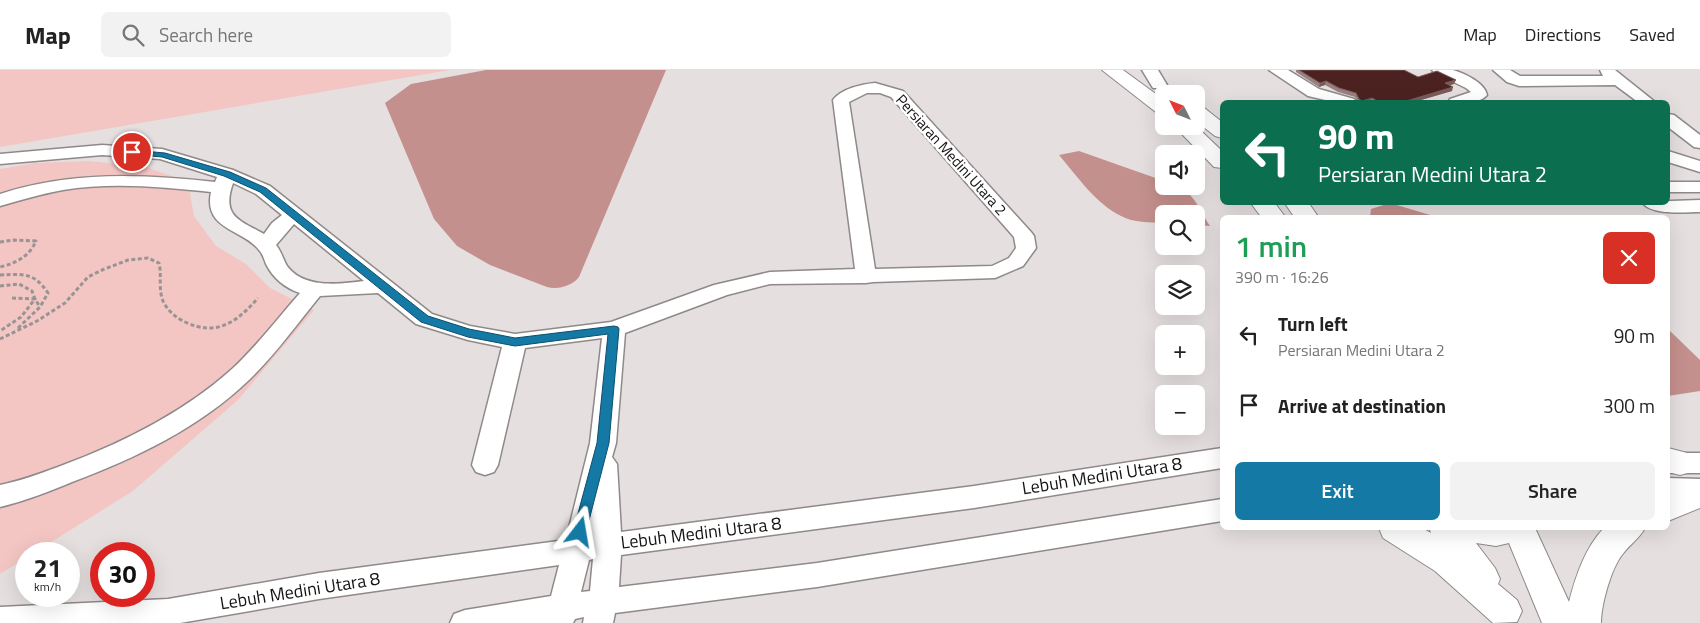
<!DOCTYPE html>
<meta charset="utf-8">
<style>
:root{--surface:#fff;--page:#f2f2f2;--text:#222;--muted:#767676;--line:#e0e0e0;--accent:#1479a5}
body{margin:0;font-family:"Titillium Web",sans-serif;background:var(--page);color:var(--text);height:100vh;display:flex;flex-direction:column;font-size:19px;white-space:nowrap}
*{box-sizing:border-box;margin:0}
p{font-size:16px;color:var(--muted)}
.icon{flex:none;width:28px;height:28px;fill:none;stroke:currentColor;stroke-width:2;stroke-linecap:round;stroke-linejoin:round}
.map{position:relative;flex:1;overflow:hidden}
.drawer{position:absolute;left:1220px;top:145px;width:450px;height:315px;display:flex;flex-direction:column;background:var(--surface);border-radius:8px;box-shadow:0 5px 20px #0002}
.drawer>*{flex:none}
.banner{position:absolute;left:1220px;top:30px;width:450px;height:105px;border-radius:8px;box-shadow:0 5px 20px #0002;background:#0b6e4f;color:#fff;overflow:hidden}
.needle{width:32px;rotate:312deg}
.controls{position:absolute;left:1155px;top:15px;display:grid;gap:10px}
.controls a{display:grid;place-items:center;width:50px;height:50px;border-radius:8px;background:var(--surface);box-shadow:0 5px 20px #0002;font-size:25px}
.speed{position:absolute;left:15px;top:472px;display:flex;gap:10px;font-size:25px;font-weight:700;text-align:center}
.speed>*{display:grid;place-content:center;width:65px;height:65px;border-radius:50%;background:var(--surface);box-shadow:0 5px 20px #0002;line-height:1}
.speed small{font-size:12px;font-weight:400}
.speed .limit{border:8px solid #d22;background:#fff;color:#111}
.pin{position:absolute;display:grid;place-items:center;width:42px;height:42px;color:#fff;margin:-21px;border:2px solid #fff;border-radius:50%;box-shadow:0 1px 5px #0007}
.me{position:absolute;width:55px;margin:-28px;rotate:14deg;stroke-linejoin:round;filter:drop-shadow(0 0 4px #0008)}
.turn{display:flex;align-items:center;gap:18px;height:105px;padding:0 15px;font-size:22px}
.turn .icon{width:65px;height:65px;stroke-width:2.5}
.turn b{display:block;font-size:35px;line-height:42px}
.round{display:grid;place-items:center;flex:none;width:52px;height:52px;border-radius:8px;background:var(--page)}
.summary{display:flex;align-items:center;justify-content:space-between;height:85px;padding:0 15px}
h1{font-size:30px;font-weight:600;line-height:38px;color:#1e9e55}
.button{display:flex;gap:10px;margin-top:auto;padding:10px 15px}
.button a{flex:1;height:58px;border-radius:8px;background:var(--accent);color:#fff;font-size:20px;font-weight:600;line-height:58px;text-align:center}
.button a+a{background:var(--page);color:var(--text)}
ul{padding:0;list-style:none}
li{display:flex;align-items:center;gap:15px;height:70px;padding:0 15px}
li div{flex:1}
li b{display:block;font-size:19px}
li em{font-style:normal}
header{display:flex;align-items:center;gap:30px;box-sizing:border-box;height:70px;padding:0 25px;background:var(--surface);border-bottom:1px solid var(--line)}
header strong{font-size:24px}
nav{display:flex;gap:28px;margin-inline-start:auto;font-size:18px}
.search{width:350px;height:45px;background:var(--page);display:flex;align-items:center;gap:12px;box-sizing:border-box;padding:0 18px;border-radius:8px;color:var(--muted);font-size:19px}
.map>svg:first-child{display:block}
</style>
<header>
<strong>Map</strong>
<div class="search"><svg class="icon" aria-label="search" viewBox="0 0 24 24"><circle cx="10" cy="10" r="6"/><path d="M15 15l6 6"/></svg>Search here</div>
<nav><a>Map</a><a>Directions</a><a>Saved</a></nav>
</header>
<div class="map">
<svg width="1700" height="553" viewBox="0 0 1700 553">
<rect width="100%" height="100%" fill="#e6dfdf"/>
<g fill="#f3c6c3">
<polygon points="0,0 450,0 0,77"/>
<polygon points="89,91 146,97 188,112 194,146 216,176 246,194 270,218 314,240 238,330 133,421 32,484 26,484 26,488 0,504 0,99 34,93"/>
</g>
<g fill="#c4908d">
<path d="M486,0h180l-87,207c-7,9 -21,13 -32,10l-57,-22 -33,-19 -23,-27 -49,-116 26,-19z"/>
<path d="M1079,81l85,30v5c29,0 31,17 46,40l-14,-1v-11h-32v9c-15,-1 -30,0 -43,-7 -25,-12 -44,-40 -62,-61z"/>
<polygon points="1390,133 1437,147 1370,147 1371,139"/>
<polygon points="1668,259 1700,290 1700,321 1668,326"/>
</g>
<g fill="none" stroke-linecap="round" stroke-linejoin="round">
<defs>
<g id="minor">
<polygon points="1142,0 1158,0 1167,15 1165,18 1153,18"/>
<polygon points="1269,0 1288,0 1319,19 1354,29 1356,32 1334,32 1308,26"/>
<path d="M1432,0c7,0 15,0 21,0 11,3 32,13 34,25 -8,10 -27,7 -39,7l2,-3 21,-7 -5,-4 -31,-15z"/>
<polygon points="1493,0 1510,0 1520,6 1603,6 1600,0 1615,0 1655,32 1638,32 1615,15 1519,16 1507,12"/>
<path d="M875,13l28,8 128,141 3,4 2,12 -13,18 -28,12 -122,4 -7,1 -96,1 -43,11 -102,38 -9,110 -4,14 5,7 4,68 353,-46 248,-38v20l-248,40 -353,47 -2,32 198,-24 405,-64v22l-405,66 -202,26 -2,10h-30l1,-6 -9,2 -2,4h-123l4,-9 11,-4 86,-14 8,-31 -240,34 -139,24h-180v-16l168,-8 151,-26 247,-33 24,-97 12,-105 -77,10 -27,117 -4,7 -9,3 -9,-3 -4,-7 30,-118 -34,-7 -52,-16 -38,-31 -58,3c-23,28 -45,59 -71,84 -50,48 -113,78 -177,102 -24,10 -47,19 -72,25v-22c20,-4 39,-11 58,-18 62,-23 124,-53 174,-98 25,-23 46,-51 68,-76 -15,-5 -27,-15 -34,-29 -2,-5 -3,-10 -7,-14 -16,-21 -56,-20 -48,-58 -49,-5 -99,-10 -148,-2 -22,4 -42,10 -63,16v-12c71,-23 142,-20 215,-12l2,-5 -57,-18 -58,-4 -102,9v-10l102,-9 60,4 71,21 37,16 162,128 38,12 45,8 96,-12 103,-37 56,-13 85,-3 -22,-169c8,-11 29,-16 42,-17zM867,23h13l11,4 123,140 2,11 -7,10 -17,8 -117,3 -26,-167zM233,113l23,11 26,21 -10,8 -8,11c-24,-14 -43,-17 -31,-51zM294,154l70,57c-25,3 -60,8 -77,-15 -4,-7 -6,-15 -11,-21zM593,489l-3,32 -9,1 8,-32z"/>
<polygon points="1668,44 1674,45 1700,65 1700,78 1694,77 1668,57"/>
<polygon points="1668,81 1700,91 1700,102 1668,92"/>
<rect x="1668" y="112" width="32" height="10"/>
<path d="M1700,130v12c-15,0 -49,4 -58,-10z"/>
<rect x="1668" y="383" width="32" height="20"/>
<polygon points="1668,408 1700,409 1700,429 1668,428"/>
</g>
<g id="highway">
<polygon points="1102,0 1123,0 1164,30 1164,45 1157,43"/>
<polygon points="1196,35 1203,37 1222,52 1222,68 1215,66 1196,51"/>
<polygon points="1174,56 1196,56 1222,81 1222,98 1214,97"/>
<polygon points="1250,132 1274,132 1286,148 1262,148"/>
<polygon points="1284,132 1308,132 1319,148 1295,148"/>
<polygon points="1668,378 1691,384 1696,393 1691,402 1680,405 1668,402"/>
<polygon points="1700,411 1700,438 1668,451 1668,424"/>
<path d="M1379,458h43l9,5 -2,-5h106l34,74c7,-27 16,-54 35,-74h41c-6,11 -16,17 -23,27 -11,14 -21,50 -21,68h-59l-33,-80 -13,3 -20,-3 19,25 5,11 -2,5 19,16 5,11 -5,11 -24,1 -58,-52 -52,-33z"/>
</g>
</defs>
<use href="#minor" stroke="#8f8989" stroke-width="3"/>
<use href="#highway" stroke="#8f8989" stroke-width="2"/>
<g stroke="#999494" stroke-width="3" stroke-dasharray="4 2.5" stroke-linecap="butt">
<path d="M0,172l14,-2 22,1c-7,16 -20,22 -36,26"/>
<path d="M0,205c23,-1 34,-3 48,18l-8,14 -22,21"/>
<polyline points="0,216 19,214 32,221 35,229 21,247 0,261"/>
<polyline points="12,228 35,229 40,237"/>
<path d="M0,269l37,-18 28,-18 23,-26 14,-7 26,-10 20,-2 11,5c3,12 -1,26 4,38 4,9 13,17 22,21 32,15 52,0 73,-24"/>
</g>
<use href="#minor" fill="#fff" fill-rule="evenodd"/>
<use href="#highway" fill="#fff" fill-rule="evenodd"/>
</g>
<polygon fill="#998080" points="1296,0 1404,0 1418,7 1454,14 1450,15 1452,21 1414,32 1357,32 1355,27 1338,22 1325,15 1319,17 1296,2"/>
<g fill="#7a5b5a">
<polygon points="1456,10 1454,14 1444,17 1445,13"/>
<polygon points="1326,11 1325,15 1319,17 1320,13"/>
<polygon points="1453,17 1452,21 1414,32 1403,32"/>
<polygon points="1372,28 1370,32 1362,32 1362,31"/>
</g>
<polygon fill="#4c2221" stroke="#7a5b5a" points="1299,0 1404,0 1418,7 1437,1 1456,10 1445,13 1453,17 1403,32 1379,32 1372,28 1362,31 1359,29 1356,23 1339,18 1326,11 1320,13"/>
<polygon fill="#1479a5" stroke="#0d4f6b" points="132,80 165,83 230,102 266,118 428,246 469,259 515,268 614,256 618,257 619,259 609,373 585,466 580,468 575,466 573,462 597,373 608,264 515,276 468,267 421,252 260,122 224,106 162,87 129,84 128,82"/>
<g text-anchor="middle" stroke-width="5" stroke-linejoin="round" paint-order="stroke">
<g font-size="15" fill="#141212" stroke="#fff">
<text transform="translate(951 85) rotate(48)" y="5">Persiaran Medini Utara 2</text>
</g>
<g font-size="18" fill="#141212" stroke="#fff">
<text transform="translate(1102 406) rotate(-9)" y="6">Lebuh Medini Utara 8</text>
<text transform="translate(701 463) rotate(-7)" y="6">Lebuh Medini Utara 8</text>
<text transform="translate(300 521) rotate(-9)" y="6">Lebuh Medini Utara 8</text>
</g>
</g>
</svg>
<div class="controls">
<a><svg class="needle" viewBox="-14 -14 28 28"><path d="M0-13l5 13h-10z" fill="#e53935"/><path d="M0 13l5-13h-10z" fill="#767676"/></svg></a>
<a><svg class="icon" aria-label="sound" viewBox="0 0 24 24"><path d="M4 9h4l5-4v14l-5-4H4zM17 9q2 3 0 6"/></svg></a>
<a><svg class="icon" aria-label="search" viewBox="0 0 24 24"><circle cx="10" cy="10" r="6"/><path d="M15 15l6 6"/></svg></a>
<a><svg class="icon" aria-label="layers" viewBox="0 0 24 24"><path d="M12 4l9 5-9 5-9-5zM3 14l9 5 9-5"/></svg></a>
<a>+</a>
<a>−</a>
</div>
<div class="speed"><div>21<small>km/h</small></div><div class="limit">30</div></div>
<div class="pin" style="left:132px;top:82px;background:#d93025"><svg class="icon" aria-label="arrive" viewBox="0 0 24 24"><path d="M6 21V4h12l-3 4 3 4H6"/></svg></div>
<svg class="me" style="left:580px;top:462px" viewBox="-20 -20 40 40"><path d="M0-17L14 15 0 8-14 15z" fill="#1479a5" stroke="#fff" stroke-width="4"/></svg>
<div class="banner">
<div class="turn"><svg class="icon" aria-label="left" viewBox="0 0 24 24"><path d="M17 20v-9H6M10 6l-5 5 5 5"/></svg><div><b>90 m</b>Persiaran Medini Utara 2</div></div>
</div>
<section class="drawer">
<div class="summary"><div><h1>1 min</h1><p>390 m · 16:26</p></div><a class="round" style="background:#d93025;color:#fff"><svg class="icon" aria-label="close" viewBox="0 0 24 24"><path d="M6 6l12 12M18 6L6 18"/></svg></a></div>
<ul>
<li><svg class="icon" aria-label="left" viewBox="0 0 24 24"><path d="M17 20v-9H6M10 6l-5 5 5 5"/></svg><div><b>Turn left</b><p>Persiaran Medini Utara 2</p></div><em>90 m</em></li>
<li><svg class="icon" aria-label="arrive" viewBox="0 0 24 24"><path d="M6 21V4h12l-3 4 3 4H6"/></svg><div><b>Arrive at destination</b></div><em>300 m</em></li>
</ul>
<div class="button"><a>Exit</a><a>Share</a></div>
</section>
</div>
